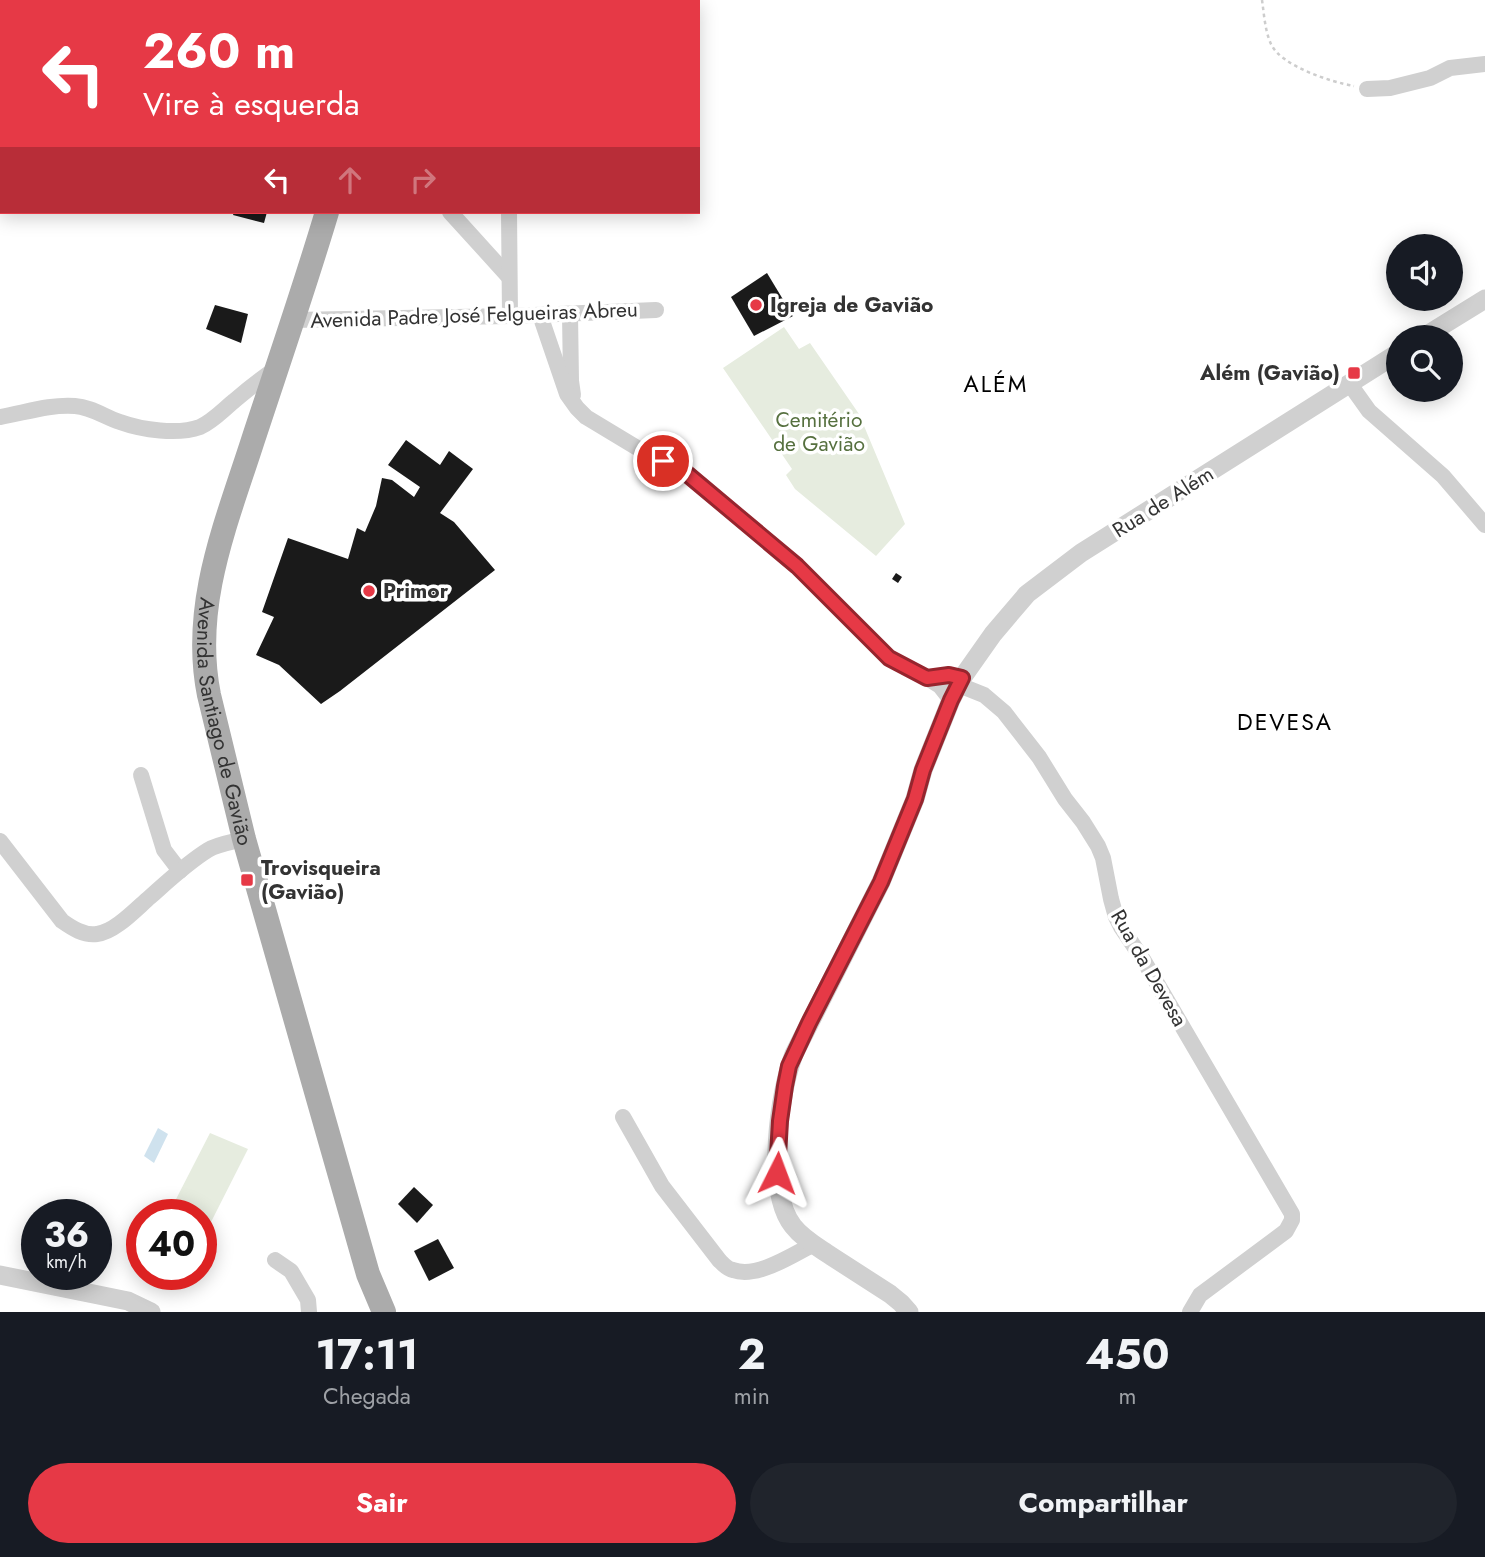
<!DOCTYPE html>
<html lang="pt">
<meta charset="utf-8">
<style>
:root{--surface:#171b24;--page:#20242c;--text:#f1f3f6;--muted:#9ea1a6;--accent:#e63946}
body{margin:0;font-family:Jost,sans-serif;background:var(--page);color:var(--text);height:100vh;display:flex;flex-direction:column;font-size:26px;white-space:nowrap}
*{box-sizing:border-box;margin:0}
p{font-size:23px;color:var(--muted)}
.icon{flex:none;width:38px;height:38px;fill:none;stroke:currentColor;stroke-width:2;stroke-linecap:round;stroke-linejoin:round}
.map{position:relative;height:1312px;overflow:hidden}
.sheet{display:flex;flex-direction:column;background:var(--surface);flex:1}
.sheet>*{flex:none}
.hud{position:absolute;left:0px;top:0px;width:700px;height:214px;box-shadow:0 4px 18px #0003;background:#e63946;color:#fff;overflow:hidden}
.controls{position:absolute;left:1386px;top:234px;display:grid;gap:14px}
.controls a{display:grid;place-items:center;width:77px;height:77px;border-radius:50%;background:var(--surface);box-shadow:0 4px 18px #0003;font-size:35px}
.speed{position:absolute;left:21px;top:1199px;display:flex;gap:14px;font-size:35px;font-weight:700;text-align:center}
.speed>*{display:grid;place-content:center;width:91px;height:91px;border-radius:50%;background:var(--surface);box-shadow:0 4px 18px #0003;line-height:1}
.speed small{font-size:18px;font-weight:400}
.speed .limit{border:10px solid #d22;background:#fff;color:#111}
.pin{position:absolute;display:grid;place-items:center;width:60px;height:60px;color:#fff;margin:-30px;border:4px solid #fff;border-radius:50%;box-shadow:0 2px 7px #0007}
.me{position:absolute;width:77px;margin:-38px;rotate:3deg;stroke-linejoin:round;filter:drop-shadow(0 0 5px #0008)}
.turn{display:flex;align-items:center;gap:24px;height:147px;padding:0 28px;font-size:32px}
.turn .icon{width:91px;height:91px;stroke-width:2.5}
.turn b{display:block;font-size:49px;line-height:60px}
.lanes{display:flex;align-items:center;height:66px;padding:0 28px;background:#0003;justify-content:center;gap:35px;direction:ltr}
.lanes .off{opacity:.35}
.eta{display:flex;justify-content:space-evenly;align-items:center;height:119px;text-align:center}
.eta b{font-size:42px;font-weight:700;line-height:49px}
.cta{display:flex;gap:14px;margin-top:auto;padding:14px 28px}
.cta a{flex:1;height:80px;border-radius:42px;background:var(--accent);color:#fff;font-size:28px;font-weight:700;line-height:80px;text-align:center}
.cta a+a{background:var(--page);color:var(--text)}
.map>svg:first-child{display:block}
</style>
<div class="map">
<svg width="1485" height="1312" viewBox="0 0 1485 1312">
<rect width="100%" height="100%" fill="#fff"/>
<g fill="#e6ecdf">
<polygon points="784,327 799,349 810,343 859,414 905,524 876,556 795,489 786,475 792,469 723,368"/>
<polygon points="210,1133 248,1149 210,1224 201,1219 201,1214 192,1214 173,1205"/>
</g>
<polygon fill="#cfe2ee" points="158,1128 168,1134 154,1163 144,1156"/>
<g fill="#1a1a1a">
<polygon points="234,212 267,212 264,223 233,215"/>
<polygon points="767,273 793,316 754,336 731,297"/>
<polygon points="215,305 248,314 241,343 206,329"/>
<polygon points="406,440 440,465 449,451 473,469 440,513 454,522 495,570 340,691 321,704 279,665 256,655 274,617 262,612 288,538 348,559 357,528 365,532 376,506 382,478 392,480 414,497 420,487 388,465"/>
<polygon points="896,573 902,577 898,583 892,579"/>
<polygon points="414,1187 433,1205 417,1223 398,1204"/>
<polygon points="438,1239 454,1268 429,1281 414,1251"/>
</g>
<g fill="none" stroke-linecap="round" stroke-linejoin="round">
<path stroke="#cdcdcd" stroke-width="2.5" stroke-dasharray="3.5 3.5" stroke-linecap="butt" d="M1262,0c2,14 3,31 9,44 10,22 60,38 83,42"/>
<g stroke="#d0d0d0" stroke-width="16">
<polyline points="578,2 579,0"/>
<polyline points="1367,89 1390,88 1430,78 1450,68 1485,64"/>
<polyline points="450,212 509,277"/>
<polyline points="509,212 510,316"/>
<polyline points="570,314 571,381 573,395"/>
<polyline points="540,315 567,394 577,408 586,417 639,449 686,473 797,566 889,658 927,678 940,686 951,700"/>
<polyline points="292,320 510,316 656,310"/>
<polyline points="1349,383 1369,411 1443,476 1485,525"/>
<path d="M0,417c24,-4 50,-13 75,-11 16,1 30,11 45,16 22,8 58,13 80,5 13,-6 23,-17 34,-26 14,-12 28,-23 43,-33"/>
<polyline points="927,678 949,675 962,678"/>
<polyline points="959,685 984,695 1004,712 1039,757 1065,799 1083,822 1098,846 1103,858 1111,899 1116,917 1121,927 1144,961 1292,1214 1292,1220 1286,1231 1200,1295 1190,1312"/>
<polyline points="141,775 164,850 180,871"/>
<path d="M0,841l62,80c10,7 22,15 35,13 18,-2 39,-25 53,-37 18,-16 37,-34 58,-47 10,-6 25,-8 36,-11"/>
<path d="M623,1117l39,69 57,74c4,4 8,9 14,10 24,9 59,-15 81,-26"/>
<polyline points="275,1260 291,1271 308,1300 309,1312"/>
</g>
<g stroke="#d0d0d0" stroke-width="19">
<polyline points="1422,338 1485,299"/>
<polyline points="0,1275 128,1301 151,1312"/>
<path d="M909,1312l-8,-9 -11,-9c-20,-13 -39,-25 -59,-38 -13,-9 -28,-17 -38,-30 -28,-35 -14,-133 1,-172l87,-172 34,-83 8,-29 28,-70 11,-22 31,-44 34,-40 54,-41 317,-200"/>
</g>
<g stroke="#ababab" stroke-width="24">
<polyline points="331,0 331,2"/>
<path id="s1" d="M327,212c-23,77 -49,152 -74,228 -27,84 -62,166 -44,255l35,144 124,435 16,38"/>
</g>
</g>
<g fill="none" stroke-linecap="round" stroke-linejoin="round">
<defs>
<polyline id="route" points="663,461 686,473 797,566 889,658 927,678 949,675 962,678 951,700 923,770 915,799 881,882 809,1023 789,1066 785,1086 780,1121 777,1173"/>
</defs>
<use href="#route" stroke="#96252e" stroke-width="18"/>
<use href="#route" stroke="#e63946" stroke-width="12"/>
</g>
<g fill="#e63946" stroke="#fff" stroke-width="2.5">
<circle cx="756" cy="305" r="7"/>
<rect x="1347" y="366" width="14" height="14" rx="3.5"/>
<circle cx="369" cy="591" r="7"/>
<rect x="240" y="873" width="14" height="14" rx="3.5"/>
</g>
<g text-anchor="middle" stroke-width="7" stroke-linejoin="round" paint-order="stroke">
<g font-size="21" font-weight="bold" fill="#333" stroke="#fff" text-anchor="start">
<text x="770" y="312">Igreja de Gavião</text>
<text x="1340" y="380" text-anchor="end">Além (Gavião)</text>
<text x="383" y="598">Primor</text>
<text x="261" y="875">Trovisqueira<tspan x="261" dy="24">(Gavião)</tspan></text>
</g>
<g font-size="21" fill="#333" stroke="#fff">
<text transform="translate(474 315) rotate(-2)" y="7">Avenida Padre José Felgueiras Abreu</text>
<text transform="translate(1163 502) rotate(-32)" y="7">Rua de Além</text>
<text dy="7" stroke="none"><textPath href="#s1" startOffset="530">Avenida Santiago de Gavião</textPath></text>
<text transform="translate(1149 968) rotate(60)" y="7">Rua da Devesa</text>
</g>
<g font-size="21" fill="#56703f" stroke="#fff">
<text x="819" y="427">Cemitério<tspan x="819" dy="24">de Gavião</tspan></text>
</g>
<g font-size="23" letter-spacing="2" fill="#000" stroke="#fff">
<text x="996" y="392">ALÉM</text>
<text x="1285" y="730">DEVESA</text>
</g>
</g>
</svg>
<div class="controls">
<a><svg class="icon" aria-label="sound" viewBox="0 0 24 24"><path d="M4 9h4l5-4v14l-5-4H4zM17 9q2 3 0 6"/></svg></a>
<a><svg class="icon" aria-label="search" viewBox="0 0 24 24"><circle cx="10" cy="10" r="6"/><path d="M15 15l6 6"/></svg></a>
</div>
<div class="speed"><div>36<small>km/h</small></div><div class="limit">40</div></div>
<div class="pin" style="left:663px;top:461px;background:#d93025"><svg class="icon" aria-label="arrive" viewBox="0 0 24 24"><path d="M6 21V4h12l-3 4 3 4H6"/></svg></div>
<svg class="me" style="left:777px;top:1173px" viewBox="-20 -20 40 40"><path d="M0-17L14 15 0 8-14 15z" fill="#e63946" stroke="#fff" stroke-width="4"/></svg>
<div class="hud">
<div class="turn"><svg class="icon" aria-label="left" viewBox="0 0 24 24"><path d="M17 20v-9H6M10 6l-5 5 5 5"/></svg><div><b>260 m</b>Vire à esquerda</div></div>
<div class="lanes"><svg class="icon" aria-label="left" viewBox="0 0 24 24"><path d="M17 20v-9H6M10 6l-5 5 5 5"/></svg><svg class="icon off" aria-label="ahead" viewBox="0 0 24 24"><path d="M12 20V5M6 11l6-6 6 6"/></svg><svg class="icon off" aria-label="right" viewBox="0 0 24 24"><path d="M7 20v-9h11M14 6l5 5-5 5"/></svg></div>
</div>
</div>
<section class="sheet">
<div class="eta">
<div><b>17:11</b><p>Chegada</p></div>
<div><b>2</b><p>min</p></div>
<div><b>450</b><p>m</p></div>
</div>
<div class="cta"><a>Sair</a><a>Compartilhar</a></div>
</section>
